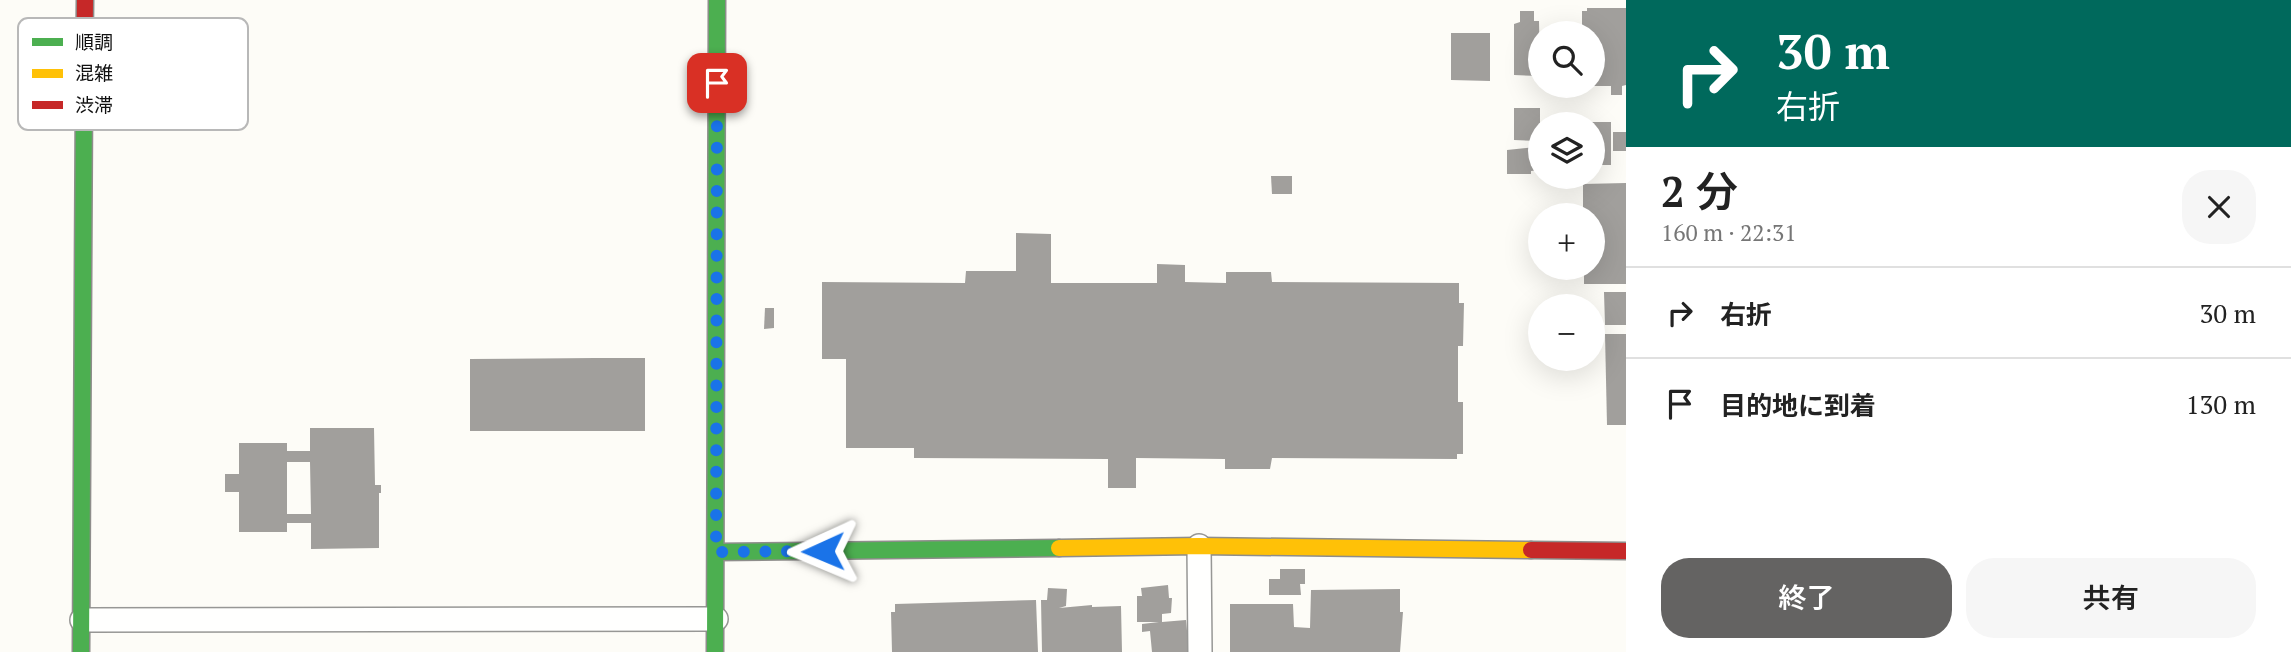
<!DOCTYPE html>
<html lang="ja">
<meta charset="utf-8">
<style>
:root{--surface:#fff;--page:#f6f6f6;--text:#222;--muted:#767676;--line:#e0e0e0;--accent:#646362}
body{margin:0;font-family:"PT Serif","Noto Sans JP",serif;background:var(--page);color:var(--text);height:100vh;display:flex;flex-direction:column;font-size:26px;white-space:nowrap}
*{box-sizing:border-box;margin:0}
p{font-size:23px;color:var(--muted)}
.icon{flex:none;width:38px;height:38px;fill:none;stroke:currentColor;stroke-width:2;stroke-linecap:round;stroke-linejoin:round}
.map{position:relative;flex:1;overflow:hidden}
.details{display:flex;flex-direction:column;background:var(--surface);width:665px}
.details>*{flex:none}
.top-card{background:#00695c;color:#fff;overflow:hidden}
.buttons{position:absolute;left:1528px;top:21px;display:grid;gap:14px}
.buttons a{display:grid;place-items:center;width:77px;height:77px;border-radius:50%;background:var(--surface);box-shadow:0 7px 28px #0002;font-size:35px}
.pin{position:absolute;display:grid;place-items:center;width:60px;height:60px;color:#fff;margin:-30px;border-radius:14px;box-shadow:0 4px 10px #0006}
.me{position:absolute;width:77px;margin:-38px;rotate:269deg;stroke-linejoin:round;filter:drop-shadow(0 0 5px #0008)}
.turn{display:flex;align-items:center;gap:24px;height:147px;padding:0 35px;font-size:32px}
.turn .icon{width:91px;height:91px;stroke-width:2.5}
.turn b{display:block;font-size:49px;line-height:60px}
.round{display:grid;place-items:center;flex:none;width:74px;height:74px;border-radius:28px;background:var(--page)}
.overview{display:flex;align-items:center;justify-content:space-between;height:119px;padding:0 35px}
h1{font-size:42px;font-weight:600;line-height:52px}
.cta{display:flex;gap:14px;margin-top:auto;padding:14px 35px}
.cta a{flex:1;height:80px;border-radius:28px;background:var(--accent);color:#fff;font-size:28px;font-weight:600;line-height:80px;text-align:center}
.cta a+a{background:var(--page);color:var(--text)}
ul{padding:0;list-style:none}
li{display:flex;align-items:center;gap:21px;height:91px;padding:0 35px;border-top:2px solid var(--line)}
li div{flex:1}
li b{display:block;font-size:26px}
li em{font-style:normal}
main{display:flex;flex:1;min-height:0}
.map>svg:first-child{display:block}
</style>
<main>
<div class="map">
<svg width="1626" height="652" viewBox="0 0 1626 652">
<rect width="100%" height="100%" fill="#fdfcf7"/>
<g fill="#a19f9c" fill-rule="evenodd">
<polygon points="1587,8 1626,8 1626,85 1622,86 1622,95 1611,95 1611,86 1592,86 1592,33 1582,33 1582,11 1587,11"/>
<polygon points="1520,11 1534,11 1534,21 1539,21 1540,76 1514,75 1514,24 1520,22"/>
<polygon points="1451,33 1490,33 1490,81 1451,80"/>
<polygon points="1514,108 1540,108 1540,141 1514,140"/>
<rect x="1592" y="122" width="19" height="43"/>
<rect x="1613" y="132" width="13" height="19"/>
<polygon points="1535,147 1535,151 1540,151 1540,170 1531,171 1531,174 1507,174 1507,150"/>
<polygon points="1271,176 1292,176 1292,194 1272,194"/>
<polygon points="1626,183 1626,284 1584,284 1584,268 1592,268 1592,215 1583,215 1583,184"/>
<polygon points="1016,233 1051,234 1051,283 1157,283 1157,264 1185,265 1185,282 1226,283 1226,272 1271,272 1272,282 1459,283 1459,303 1464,303 1463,346 1458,346 1458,402 1463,402 1463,454 1457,454 1457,459 1272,458 1270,469 1225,469 1225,459 1136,458 1136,488 1108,488 1108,459 914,458 914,448 846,448 846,359 822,359 822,282 965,283 966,271 1016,271"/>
<polygon points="1604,292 1626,292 1626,325 1605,325"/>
<polygon points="765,308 774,308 774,328 764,329"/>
<polygon points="1605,334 1626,334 1626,425 1607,425"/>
<polygon points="595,358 645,358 645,431 470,431 470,359"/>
<path d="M310,428h64l1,57h6v8h-2v55l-68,1v-26h-24v9h-48v-40h-14v-18h14v-31h48v8h23zM287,462h23l1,52h-24z"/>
<polygon points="1280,569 1305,569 1305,584 1300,584 1301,595 1269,595 1269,579 1280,579"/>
<polygon points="1168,585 1169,598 1172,598 1171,613 1162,614 1162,622 1186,620 1189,652 1152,652 1150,631 1142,632 1142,624 1159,622 1137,622 1137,596 1142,596 1141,588"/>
<polygon points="1048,588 1067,589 1066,606 1059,608 1092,605 1092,607 1121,606 1122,652 1042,652 1041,600 1047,600"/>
<polygon points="1400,589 1400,612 1403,612 1400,652 1230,652 1230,604 1293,604 1294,627 1310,628 1311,590"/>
<polygon points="1036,600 1038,652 892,652 891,612 895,612 895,604"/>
</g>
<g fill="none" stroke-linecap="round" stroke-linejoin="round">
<defs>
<g id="street">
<polyline points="1199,546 1200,652"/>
<polyline points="82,620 716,619"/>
</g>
<g id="fast">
<polyline points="716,552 1059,548"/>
<polyline points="81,652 84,92"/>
<polyline points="715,652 717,0"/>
</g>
<polyline id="slow" points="1059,548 1199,546 1531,550"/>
<g id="jam">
<polyline points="84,92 85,0"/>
<polyline points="1531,550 1626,551"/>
</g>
</defs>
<use href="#street" stroke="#979795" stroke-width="26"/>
<use href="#fast" stroke="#8e8d8b" stroke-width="19"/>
<use href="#slow" stroke="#8e8d8b" stroke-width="19"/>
<use href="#jam" stroke="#8e8d8b" stroke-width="19"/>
<use href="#street" stroke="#fffffe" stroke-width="23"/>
<use href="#fast" stroke="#4caf50" stroke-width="16"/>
<use href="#slow" stroke="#ffc107" stroke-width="16"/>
<use href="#jam" stroke="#c62828" stroke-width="16"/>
</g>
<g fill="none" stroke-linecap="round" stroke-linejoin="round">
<polyline stroke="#1a73e8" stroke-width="12" stroke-dasharray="0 21.6" points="717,83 716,552 823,551"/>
</g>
<rect x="18" y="18" width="230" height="112" rx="10" fill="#fff" stroke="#b8b8b8" stroke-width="2"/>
<rect x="32" y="38" width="31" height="8" fill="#4caf50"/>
<rect x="32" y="69" width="31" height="9" fill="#ffc107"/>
<rect x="32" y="101" width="31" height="8" fill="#c62828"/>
<g font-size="19" fill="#111">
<text x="75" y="49">順調</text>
<text x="75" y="80">混雑</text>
<text x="75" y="112">渋滞</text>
</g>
</svg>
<div class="buttons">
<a><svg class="icon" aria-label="search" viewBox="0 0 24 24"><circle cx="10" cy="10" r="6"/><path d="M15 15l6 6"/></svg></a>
<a><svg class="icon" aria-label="layers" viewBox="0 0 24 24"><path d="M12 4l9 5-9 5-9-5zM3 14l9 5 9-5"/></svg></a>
<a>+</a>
<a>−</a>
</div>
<div class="pin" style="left:717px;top:83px;background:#d93025"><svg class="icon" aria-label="arrive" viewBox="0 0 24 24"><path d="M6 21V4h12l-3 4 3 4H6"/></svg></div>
<svg class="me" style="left:823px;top:551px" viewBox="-20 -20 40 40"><path d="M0-17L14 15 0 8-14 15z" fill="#1a73e8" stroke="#fff" stroke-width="4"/></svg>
</div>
<section class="details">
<div class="top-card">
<div class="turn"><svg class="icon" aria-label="right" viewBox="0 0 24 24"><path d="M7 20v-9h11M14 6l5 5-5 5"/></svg><div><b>30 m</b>右折</div></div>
</div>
<div class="overview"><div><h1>2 分</h1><p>160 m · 22:31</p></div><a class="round"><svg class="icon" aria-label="close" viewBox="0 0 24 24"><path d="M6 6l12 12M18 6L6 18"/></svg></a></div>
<ul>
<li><svg class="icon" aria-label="right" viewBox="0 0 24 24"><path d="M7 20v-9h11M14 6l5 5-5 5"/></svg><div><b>右折</b></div><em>30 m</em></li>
<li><svg class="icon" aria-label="arrive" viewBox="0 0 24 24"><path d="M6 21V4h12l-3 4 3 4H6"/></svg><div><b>目的地に到着</b></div><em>130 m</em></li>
</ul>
<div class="cta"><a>終了</a><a>共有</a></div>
</section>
</main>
